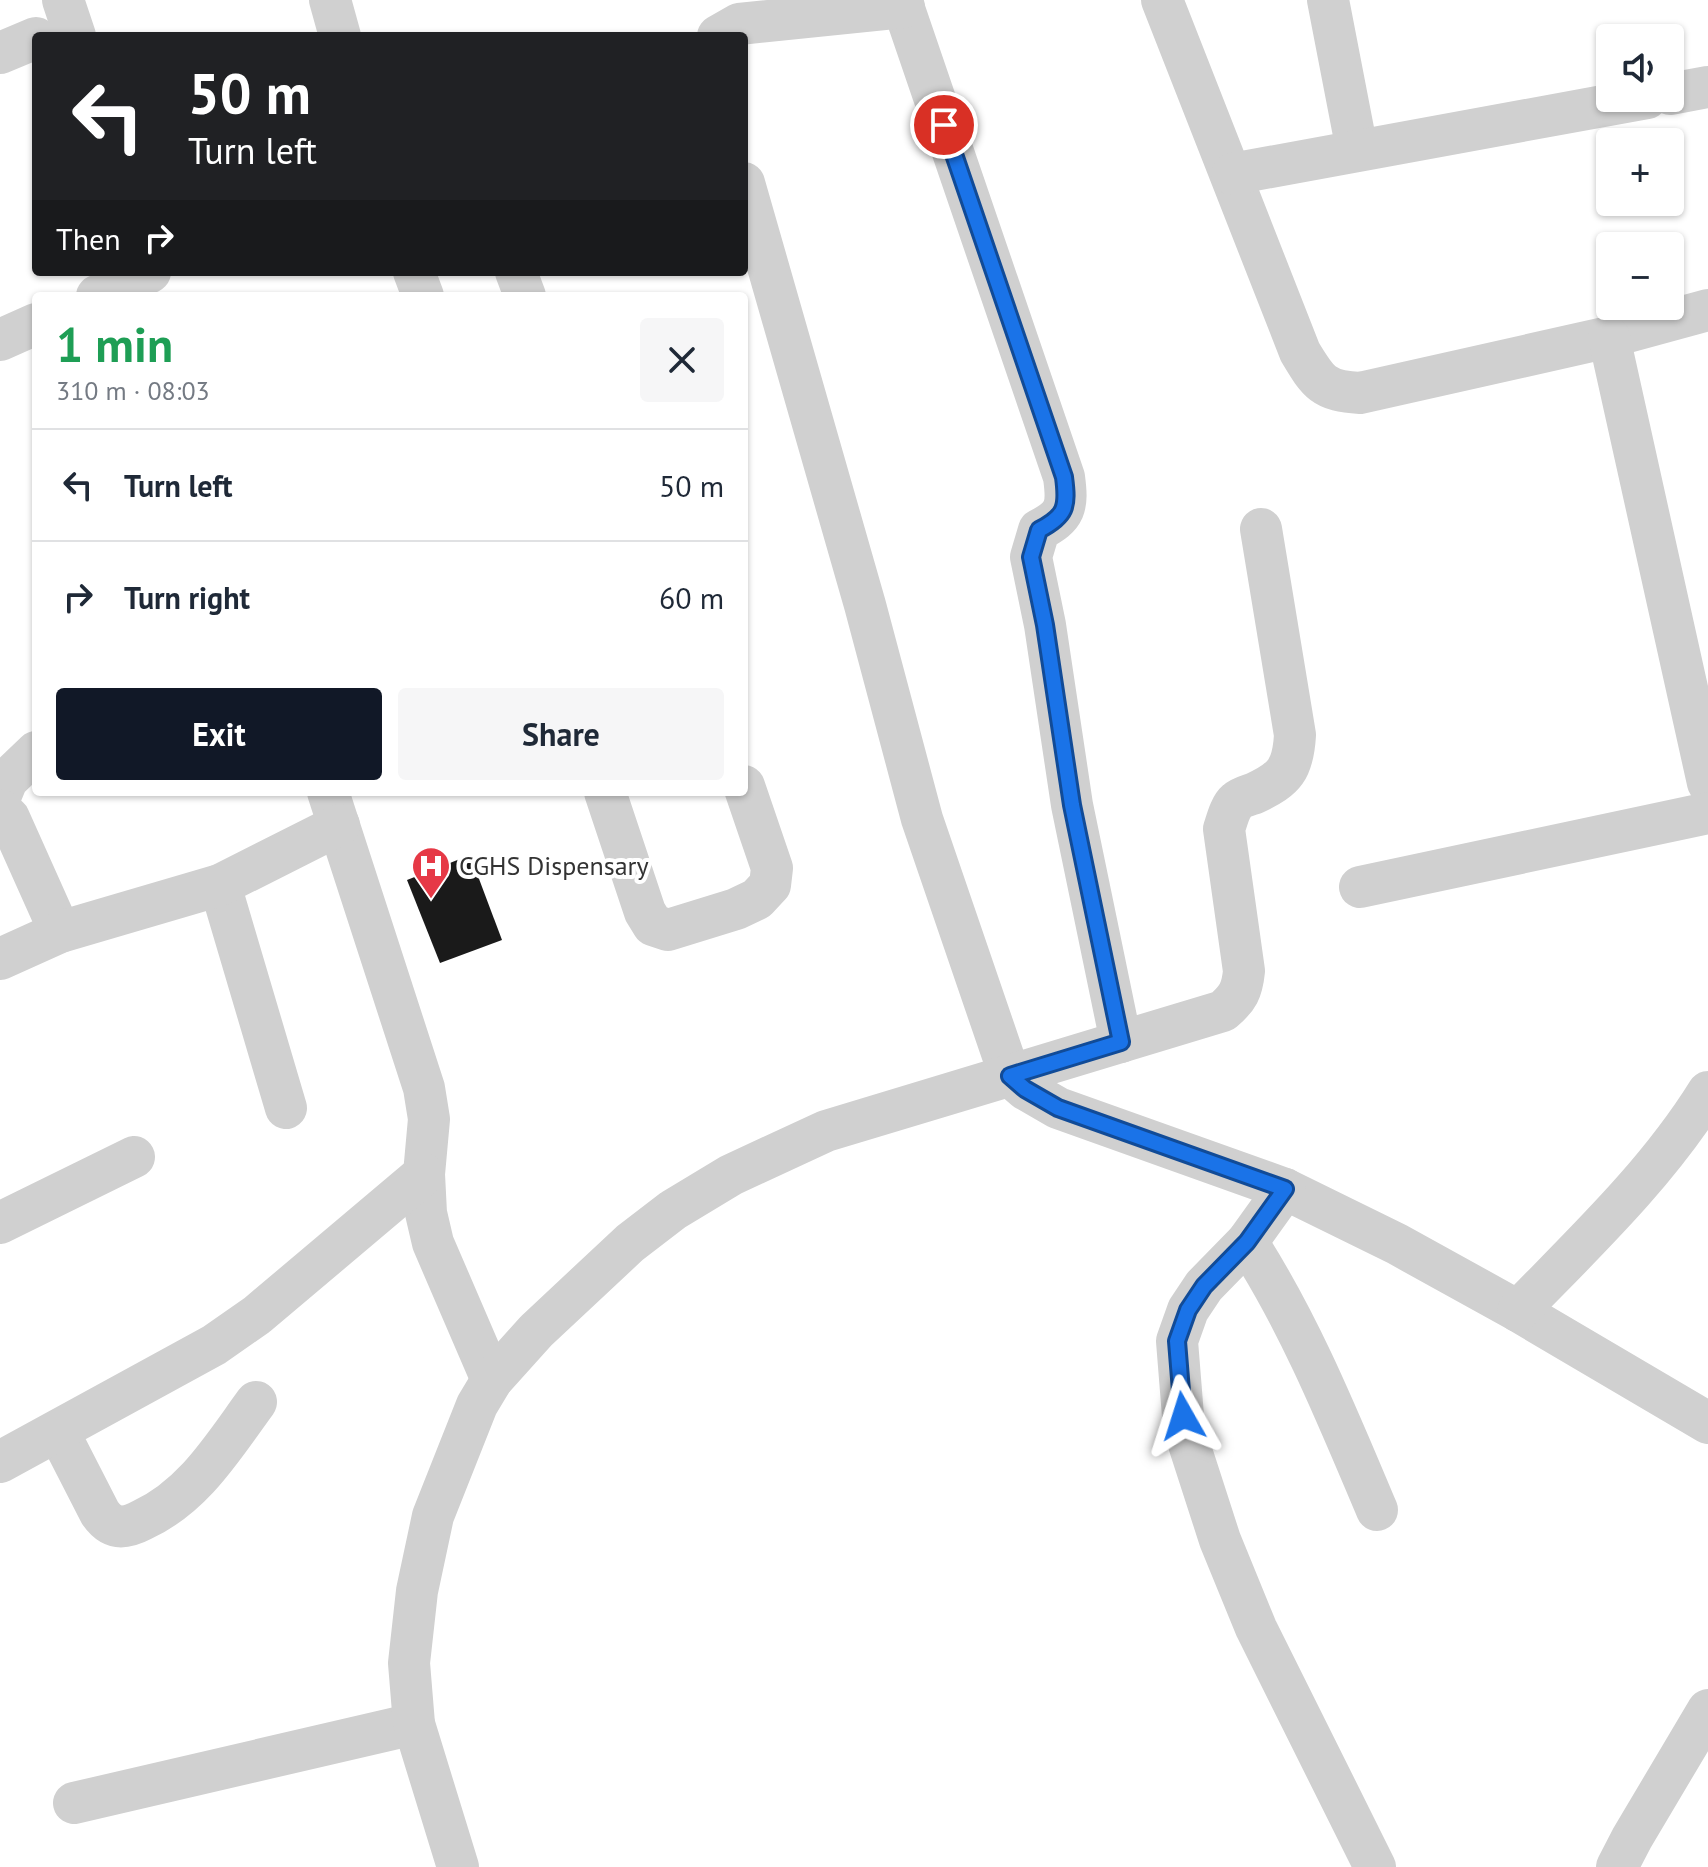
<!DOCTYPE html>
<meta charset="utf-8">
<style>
:root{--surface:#fff;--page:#f6f6f7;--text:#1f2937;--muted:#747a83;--line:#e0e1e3;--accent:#111827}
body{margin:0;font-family:"PT Sans",sans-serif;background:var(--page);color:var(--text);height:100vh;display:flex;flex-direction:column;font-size:30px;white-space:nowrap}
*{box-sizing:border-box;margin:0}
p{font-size:26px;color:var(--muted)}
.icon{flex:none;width:44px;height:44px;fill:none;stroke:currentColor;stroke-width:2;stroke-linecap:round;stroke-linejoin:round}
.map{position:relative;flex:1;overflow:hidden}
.side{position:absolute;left:32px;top:292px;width:716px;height:504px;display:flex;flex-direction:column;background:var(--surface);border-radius:8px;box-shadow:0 2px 6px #0004}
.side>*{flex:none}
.hud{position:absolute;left:32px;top:32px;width:716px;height:244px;border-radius:8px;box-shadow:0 2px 6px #0004;background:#202124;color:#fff;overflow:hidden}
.tools{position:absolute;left:1596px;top:24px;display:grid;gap:16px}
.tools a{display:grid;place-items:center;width:88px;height:88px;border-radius:8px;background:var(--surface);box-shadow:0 2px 6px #0004;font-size:40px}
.pin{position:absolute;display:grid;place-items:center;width:68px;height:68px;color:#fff;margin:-34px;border:4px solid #fff;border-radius:50%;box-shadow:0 2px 8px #0007}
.me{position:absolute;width:88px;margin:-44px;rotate:354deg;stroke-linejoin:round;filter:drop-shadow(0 0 6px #0008)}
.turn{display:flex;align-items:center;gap:28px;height:168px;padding:0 24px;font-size:36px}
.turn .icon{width:104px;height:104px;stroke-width:2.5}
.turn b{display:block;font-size:56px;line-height:68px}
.then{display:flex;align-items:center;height:76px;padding:0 24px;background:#0003;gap:16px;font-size:30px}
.round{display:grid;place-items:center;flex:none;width:84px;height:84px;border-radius:8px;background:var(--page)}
.headline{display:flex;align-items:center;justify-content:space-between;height:136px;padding:0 24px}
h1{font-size:48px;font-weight:800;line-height:60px;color:#1e9e55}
.primary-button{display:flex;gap:16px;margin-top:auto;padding:16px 24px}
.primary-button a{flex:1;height:92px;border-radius:8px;background:var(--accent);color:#fff;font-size:32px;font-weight:800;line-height:92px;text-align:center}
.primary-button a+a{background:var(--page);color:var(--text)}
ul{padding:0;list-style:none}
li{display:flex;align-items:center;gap:24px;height:112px;padding:0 24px;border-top:2px solid var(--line)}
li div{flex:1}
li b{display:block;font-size:30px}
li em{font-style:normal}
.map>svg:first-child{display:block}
</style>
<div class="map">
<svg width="1708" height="1867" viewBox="0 0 1708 1867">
<rect width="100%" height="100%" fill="#fff"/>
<polygon fill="#1a1a1a" points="470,855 502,940 440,963 407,880"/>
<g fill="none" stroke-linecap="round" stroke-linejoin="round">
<g stroke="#d0d0d0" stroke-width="42">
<polyline points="63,0 75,36"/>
<polyline points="330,0 340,36"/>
<path d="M901,0l163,477c4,30 2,39 -25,53l-8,27 14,68 27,180 49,237"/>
<path d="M1162,0l138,352c18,30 23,39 60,41l249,-56 99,-27"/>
<polyline points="1328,0 1357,150"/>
<polyline points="718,36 739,24 904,7"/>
<polyline points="0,53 36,38"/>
<polyline points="1670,94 1708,87"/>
<polyline points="1232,174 1647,98"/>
<polyline points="744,183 865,605 922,819 1010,1076 1025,1089 1058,1108 1285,1189 1397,1244 1518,1311 1708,1423"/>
<polyline points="414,272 423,296"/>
<polyline points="516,272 525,296"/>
<polyline points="97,296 150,272"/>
<polyline points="1609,337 1708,783"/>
<polyline points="0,340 36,324"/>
<polyline points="328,792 424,1088 429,1119 424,1174 426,1213 433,1243 492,1380"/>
<polyline points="605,792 645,912 653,925 668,930 736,909 757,899 770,885 772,868 744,786"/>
<polyline points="0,797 7,780 36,752"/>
<polyline points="0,810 9,818 60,932"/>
<polyline points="220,885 286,1108"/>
<polyline points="1360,887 1708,813"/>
<polyline points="0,959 60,932 220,885 339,825"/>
<polyline points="1285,1189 1247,1242 1204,1286 1188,1310 1177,1341 1183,1416 1188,1441 1220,1540 1256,1628 1375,1867"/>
<polyline points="0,1223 134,1157"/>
<path d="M1247,1242c54,84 91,176 130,268"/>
<path d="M1518,1311c67,-69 139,-137 190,-219"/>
<path d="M58,1431l42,82c12,17 25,16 42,7 52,-24 81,-73 114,-118"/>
<polyline points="0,1462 214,1345 257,1315 424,1174"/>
<polyline points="74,1803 414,1724"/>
<path d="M458,1867l-44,-143 -5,-61 8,-72 16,-75 44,-111 15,-25 44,-49 94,-88 43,-33 58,-35 95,-44 397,-120c15,-13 19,-20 21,-40l-20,-142c3,-9 6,-22 13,-28 4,-4 13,-6 18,-8 30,-14 38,-24 40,-58l-34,-206"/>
<polyline points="1617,1867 1632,1838 1708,1710"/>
</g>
</g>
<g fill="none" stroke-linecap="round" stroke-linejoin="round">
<defs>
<path id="route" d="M944,125l120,352c4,30 2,39 -25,53l-8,27 14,68 27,180 49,237 -111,34 15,13 33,19 227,81 -38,53 -43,44 -16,24 -11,31 6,75"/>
</defs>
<use href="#route" stroke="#114b97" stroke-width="20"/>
<use href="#route" stroke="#1a73e8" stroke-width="14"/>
</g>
<defs>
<symbol id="hospital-pin" viewBox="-11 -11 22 30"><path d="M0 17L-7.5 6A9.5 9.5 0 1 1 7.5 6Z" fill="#e63946" stroke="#fff"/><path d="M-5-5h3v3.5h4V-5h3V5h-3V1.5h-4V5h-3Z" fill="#fff"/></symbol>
</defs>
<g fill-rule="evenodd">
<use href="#hospital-pin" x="409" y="844" width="44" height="60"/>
</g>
<g text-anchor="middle" stroke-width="8" stroke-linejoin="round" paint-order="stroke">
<g font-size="26" fill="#333" stroke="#fff" text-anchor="start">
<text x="459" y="875">CGHS Dispensary</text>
</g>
</g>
</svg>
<div class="tools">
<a><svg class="icon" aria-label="sound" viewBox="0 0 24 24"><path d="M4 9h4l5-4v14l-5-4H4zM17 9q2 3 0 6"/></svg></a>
<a>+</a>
<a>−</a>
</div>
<div class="pin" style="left:944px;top:125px;background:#d93025"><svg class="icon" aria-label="arrive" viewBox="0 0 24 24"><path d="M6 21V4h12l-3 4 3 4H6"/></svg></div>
<svg class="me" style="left:1183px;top:1416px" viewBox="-20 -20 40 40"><path d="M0-17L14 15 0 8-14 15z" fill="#1a73e8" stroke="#fff" stroke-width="4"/></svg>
<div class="hud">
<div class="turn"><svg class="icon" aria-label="left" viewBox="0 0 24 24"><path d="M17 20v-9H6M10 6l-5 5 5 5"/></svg><div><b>50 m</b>Turn left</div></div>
<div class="then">Then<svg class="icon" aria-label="right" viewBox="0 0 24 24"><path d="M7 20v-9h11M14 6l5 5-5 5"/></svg></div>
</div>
<section class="side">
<div class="headline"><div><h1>1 min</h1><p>310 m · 08:03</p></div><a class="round"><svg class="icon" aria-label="close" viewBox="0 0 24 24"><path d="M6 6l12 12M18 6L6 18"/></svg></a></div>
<ul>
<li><svg class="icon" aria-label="left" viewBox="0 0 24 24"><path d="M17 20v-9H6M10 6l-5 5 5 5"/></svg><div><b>Turn left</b></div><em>50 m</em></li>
<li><svg class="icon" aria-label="right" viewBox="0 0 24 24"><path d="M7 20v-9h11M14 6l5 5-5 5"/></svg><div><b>Turn right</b></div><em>60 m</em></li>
</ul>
<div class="primary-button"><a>Exit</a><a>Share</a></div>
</section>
</div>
